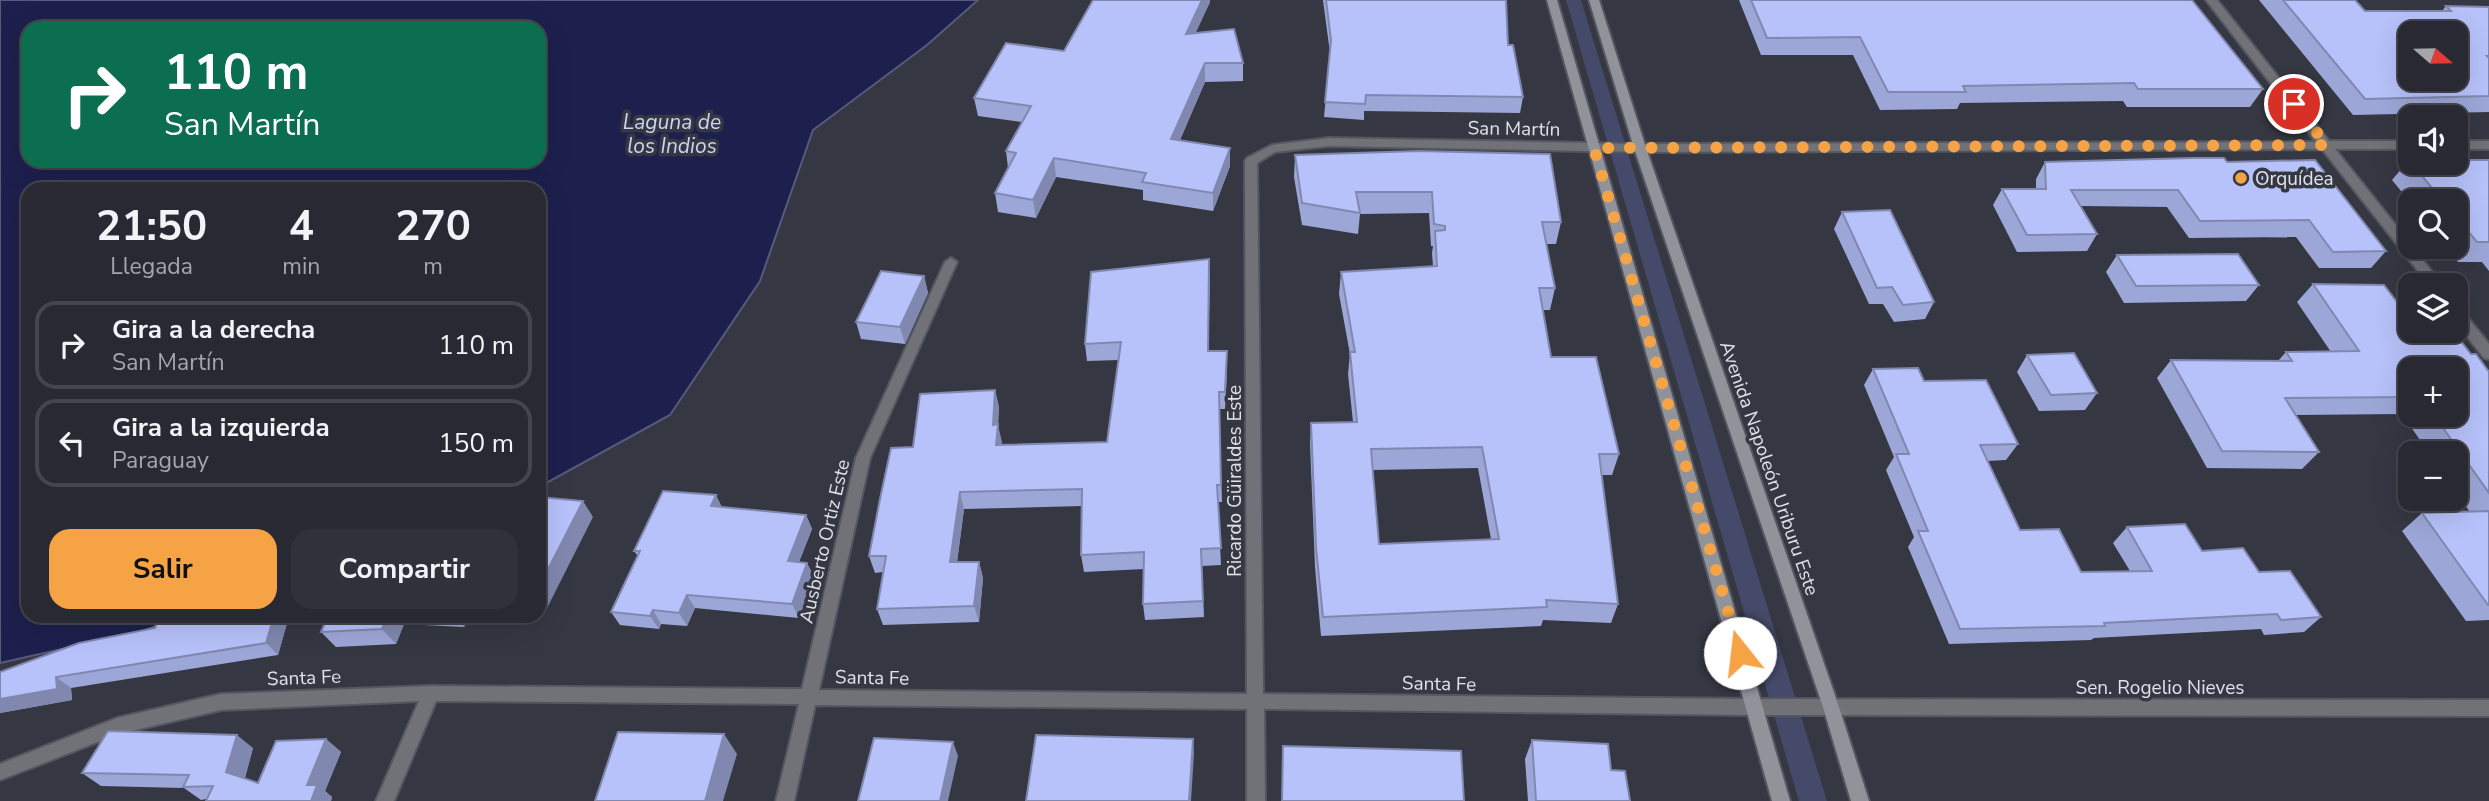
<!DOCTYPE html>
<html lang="es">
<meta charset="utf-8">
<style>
:root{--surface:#282932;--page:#30313a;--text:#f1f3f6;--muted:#a5a6ac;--line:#44454d;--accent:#f5a345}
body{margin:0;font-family:"Nunito Sans",sans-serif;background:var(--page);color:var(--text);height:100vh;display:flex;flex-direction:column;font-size:26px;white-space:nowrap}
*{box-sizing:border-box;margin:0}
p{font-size:23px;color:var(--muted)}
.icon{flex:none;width:38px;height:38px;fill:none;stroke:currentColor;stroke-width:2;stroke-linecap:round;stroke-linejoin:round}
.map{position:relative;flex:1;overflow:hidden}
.details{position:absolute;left:21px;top:182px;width:525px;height:441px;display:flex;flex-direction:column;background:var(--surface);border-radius:21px;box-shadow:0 7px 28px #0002,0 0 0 2px var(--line)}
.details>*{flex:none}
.guide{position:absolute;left:21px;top:21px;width:525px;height:147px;border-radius:21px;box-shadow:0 7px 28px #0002,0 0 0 2px var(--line);background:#0b6e4f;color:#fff;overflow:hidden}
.needle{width:46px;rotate:110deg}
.tools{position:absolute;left:2398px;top:21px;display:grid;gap:14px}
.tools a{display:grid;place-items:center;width:70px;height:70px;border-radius:14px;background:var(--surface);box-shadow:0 7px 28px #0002,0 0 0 2px var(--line);font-size:35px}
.pin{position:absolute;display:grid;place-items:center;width:60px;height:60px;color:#fff;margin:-30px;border:4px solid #fff;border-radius:50%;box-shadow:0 2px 7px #0007}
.me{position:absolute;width:77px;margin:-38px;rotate:344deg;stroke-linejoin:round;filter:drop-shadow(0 0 5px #0008)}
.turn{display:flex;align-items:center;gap:24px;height:147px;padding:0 28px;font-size:32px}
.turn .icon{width:91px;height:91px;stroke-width:2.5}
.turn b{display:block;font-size:49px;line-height:60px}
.eta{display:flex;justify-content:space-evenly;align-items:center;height:119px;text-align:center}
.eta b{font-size:42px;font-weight:700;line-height:49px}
.cta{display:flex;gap:14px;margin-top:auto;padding:14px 28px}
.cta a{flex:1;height:80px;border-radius:21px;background:var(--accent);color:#111;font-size:28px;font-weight:700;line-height:80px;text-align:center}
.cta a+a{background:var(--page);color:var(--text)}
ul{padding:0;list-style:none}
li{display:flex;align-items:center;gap:21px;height:88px;margin:0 14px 10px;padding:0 14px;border:4px solid var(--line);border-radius:21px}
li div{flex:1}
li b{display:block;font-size:26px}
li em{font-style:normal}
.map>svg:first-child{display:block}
</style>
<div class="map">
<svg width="2489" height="801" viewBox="0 0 2489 801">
<rect width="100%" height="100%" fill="#353742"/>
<polygon fill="#454a6a" points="1566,0 1581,0 1827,801 1799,801"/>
<path fill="#1d204d" stroke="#585a7c" stroke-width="2" fill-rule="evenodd" d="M0,0h978l-51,45 -114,85 -53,151 -90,134 -131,72v-298h-511v427h158l-44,15 -142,32zM28,28h511v133h-511z"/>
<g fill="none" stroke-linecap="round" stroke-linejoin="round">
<defs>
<g id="minor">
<polygon points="2206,0 2217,0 2329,141 2410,141 2410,149 2335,149 2410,243 2410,247 2413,247 2442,285 2429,285 2322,149 1640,152 1329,146 1275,152 1257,163 1263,694 1755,699 2489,700 2489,716 1755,715 1264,709 1265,801 1247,801 1247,709 815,705 794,801 776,801 799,704 436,701 394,801 376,801 419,701 221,710 118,734 0,780 0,764 117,718 221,694 431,686 802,689 856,458 945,262 951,258 957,262 870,458 819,690 1247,694 1245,161 1247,158 1272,145 1329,138 1640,144 2316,142"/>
<rect x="2455" y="141" width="34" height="8"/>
<polygon points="2455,306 2460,308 2489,344 2489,359 2484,358 2455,321"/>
</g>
<g id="secondary">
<polygon points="1547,0 1557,0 1790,801 1772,801"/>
<polygon points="1589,0 1599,0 1646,148 1839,707 1869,801 1851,801 1823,707 1634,148"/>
</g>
</defs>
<use href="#minor" stroke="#545660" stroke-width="4"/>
<use href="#secondary" stroke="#545660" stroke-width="4"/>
<use href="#minor" fill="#717278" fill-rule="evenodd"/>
<use href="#secondary" fill="#91939b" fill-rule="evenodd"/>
</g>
<g fill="#9da7d7" fill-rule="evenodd">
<polygon points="1323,0 1506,0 1508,45 1523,97 1520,113 1364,111 1364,120 1324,117 1330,53"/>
<polygon points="1739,0 2192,0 2263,89 2250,107 2127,107 2123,101 1960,103 1957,109 1880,110 1853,55 1761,55"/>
<polygon points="2259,0 2355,0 2365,11 2442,11 2446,6 2489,7 2489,112 2353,115"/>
<polygon points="1210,2 1195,33 1243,63 1243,81 1205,82 1180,140 1230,148 1230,166 1213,211 1143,200 1143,190 1056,177 1036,218 998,212 995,193 1008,168 1006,151 1022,122 978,116 974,98 1064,51"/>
<path d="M1295,155l266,67 -5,22h-10l9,44 -5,22h-7l8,47 68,97 -7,21h-11l17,129 -7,19 -68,-3 -2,6 -220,10 -6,-69 -5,-123 1,-21 42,-1 -5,-48 2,-20 -11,-60 2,-22 92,-6 -1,-13 1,-7h-2l-2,-33 -69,1 -2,20 -56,-9 -8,-48zM1478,468l13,71 -112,5 -6,-74z"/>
<polygon points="2409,160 2410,160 2410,163 2455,163 2489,160 2489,271 2482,262 2458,262 2445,247 2455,247 2455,201 2410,201 2410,202 2392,180"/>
<polygon points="2045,162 2227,162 2386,251 2371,268 2319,268 2296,237 2189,238 2167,207 2081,206 2097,234 2087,251 2017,252 1993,205 2002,189 2036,189 2036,179"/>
<polygon points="1842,212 1934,302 1925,319 1894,322 1883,304 1869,304 1834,229"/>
<polygon points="2117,255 2259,285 2246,301 2124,303 2106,272"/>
<polygon points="924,276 928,293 905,344 861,339 856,322"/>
<polygon points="1210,277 1208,351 1227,368 1225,409 1219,409 1222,502 1218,502 1221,565 1202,566 1204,617 1145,620 1143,604 1144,569 1084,572 1081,555 1082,506 964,509 957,562 979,562 983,578 979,622 883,625 877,609 883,572 875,573 869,556 913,447 995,390 999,407 998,425 1001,445 1107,442 1119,360 1087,361 1085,344"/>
<path d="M2313,284l97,47 61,23 18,18v248l-23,1 -64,-90 20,-18 48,-1 -15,-21v-38h-26l-27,-39 -106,1 23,37 -17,17 -95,-1 -50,-90 14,-18 107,1 8,-9h45l-34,-50zM2410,369l45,46h-45z"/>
<polygon points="2027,355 2097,393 2085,410 2039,411 2017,372"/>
<polygon points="1873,369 1924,381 2018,444 2006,460 1987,461 2020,530 2081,572 2130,571 2113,543 2127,527 2202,551 2259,572 2321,617 2304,632 2264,635 2261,629 2094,638 2091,640 1949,644 1908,547 1914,537 1886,470 1894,457 1864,385"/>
<polygon points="716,495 721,507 806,515 812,529 799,562 814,576 799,618 695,608 687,626 661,624 659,629 620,625 611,612 638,556 634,551"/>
<polygon points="289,616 278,655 71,688 72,700 0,713 79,643"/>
<polygon points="328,616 469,616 464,627 404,624 396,644 336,647 321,632"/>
<polygon points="326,739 341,752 325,791 332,797 331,801 206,801 206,799 201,800 184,788 101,786 82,773 253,748 245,778 258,783"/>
<polygon points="1532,740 1611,770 1630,801 1528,801 1525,759"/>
</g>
<g fill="#8088af">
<polygon points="1202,0 1210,0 1210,2 1187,52 1186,34"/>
<polygon points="1205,63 1205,82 1172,157 1171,139"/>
<polygon points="1230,148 1230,166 1213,211 1213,193"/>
<polygon points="1054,158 1056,177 1036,218 1033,200"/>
<polygon points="1209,259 1210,277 1208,369 1208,351"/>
<polygon points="924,276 928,293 905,344 900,327"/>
<polygon points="1227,351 1227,368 1225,409 1225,392"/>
<polygon points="995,390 999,407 998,425 1002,442 1000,462 996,445 993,425"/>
<polygon points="960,492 964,509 955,579 950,562"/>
<polygon points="716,495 723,509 711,506"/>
<polygon points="583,501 593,517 544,614 539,608 539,587"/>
<polygon points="806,515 812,529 794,575 788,561"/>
<polygon points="979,562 983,578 979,622 974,606"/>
<polygon points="807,563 814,576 799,618 792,604"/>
<polygon points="687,595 695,608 687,626 679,613"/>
<polygon points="653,610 661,624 659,629 650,616"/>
<polygon points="274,616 289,616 278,655 266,643"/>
<polygon points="387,616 397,616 404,624 396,644 382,629"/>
<polygon points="454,616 469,616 464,627"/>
<polygon points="56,677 71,688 72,700 0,713 0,699"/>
<polygon points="724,734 737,754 723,801 705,801"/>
<polygon points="237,735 253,748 243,784 226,772"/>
<polygon points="326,739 341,752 325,791 332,797 331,801 311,801 307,785"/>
<polygon points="1193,739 1194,753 1191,801 1189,801"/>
<polygon points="953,742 958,756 948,801 940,801"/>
</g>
<g fill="#b7c2fa" stroke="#8088af" stroke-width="2" fill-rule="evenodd">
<polygon points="1093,0 1202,0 1186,34 1234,29 1243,63 1205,63 1171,139 1230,148 1213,193 1142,182 1146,173 1054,158 1033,200 995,193 1016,153 1006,151 1031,106 974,98 1006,43 1064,51"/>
<polygon points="1326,0 1506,0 1508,45 1513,45 1523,97 1366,95 1365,104 1325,102 1331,40"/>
<polygon points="1751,0 2192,0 2263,89 2138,89 2134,83 1963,86 1966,92 1888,92 1860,37 1767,38"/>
<path d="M2283,0h72l10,11h86l-5,-5 43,1v49h-2l2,2v38l-124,3zM2410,33h45v46h-45z"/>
<path d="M1418,151l132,3 11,68h-19l13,66h-16l12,69h45l23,97h-20l19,150 -72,-4 1,7 -224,10 -7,-70 -5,-124 46,-1 -7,-70h5l-14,-80 96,-6 -2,-35 10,-1v-4l-11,-2 -2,-32h-76l4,21 -58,-10 -7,-48zM1482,447l17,92 -120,5 -8,-95z"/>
<polygon points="2193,158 2224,158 2227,162 2315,160 2386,251 2333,252 2309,220 2200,221 2178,190 2071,190 2097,234 2027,235 2002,189 2046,189 2045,162"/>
<polygon points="2455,160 2489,160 2489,242 2477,242 2455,216 2455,201 2443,201 2411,163 2455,163"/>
<polygon points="1890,210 1934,302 1903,305 1892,287 1877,288 1842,212"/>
<polygon points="2238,254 2259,285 2136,286 2117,255"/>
<polygon points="1209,259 1208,351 1227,351 1225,392 1219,392 1221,485 1217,485 1221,548 1201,549 1203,601 1143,604 1144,552 1081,555 1082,489 960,492 950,562 979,562 974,606 877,609 886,556 869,556 880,499 891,448 913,447 920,394 995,390 993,425 998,424 996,445 1107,442 1121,342 1085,344 1091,272"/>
<polygon points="881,271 924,276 900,327 856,322"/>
<polygon points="2313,284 2384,285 2410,319 2410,331 2453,331 2471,354 2476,354 2489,372 2489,493 2434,415 2455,415 2455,369 2410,369 2410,397 2285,398 2319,452 2222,451 2171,360 2292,361 2286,352 2359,351"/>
<polygon points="2074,353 2097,393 2051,395 2027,355"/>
<polygon points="1918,368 1924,381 1986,380 2018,444 1980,445 2020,530 2059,529 2081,572 2152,571 2127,527 2185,524 2202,551 2243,548 2259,572 2290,571 2321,617 2281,620 2277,614 2104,623 2105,626 1960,629 1918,531 1928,531 1896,454 1909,454 1873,369"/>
<polygon points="663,491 716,495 711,506 806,515 788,561 807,563 792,604 687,595 679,613 653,610 650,616 611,612 640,551 634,551"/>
<polygon points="539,497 583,501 539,587"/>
<polygon points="2489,511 2489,604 2488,605 2422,513"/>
<polygon points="159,616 274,616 266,643 56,677 57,689 0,699 0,672 79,643 155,628"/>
<polygon points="328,616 387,616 382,629 321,632"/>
<polygon points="108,731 237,735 226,772 258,783 276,741 326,739 307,785 317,785 311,801 206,801 213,786 183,787 189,775 82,773"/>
<polygon points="618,732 724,734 705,801 595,801"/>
<polygon points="1036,735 1193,739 1189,801 1026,801"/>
<polygon points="874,738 953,742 940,801 858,801"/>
<polygon points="1532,740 1608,744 1611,770 1625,771 1630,801 1536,801"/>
<polygon points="1283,746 1461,751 1464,801 1282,801"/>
</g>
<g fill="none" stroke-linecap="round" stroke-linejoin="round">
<polyline stroke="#f5a345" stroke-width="12" stroke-dasharray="0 21.6" points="1740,653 1594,148 2327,145 2294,104"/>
</g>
<circle fill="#f5a345" stroke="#353742" stroke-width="2.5" cx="2241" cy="178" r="7"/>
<g text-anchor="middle" stroke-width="7" stroke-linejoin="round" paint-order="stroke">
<g font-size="19" fill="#e0e2e9" stroke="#353742">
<text transform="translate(1514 128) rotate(1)" y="7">San Martín</text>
<text transform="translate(1770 468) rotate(71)" y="7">Avenida Napoleón Uriburu Este</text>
<text transform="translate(1234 481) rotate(-90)" y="7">Ricardo Güiraldes Este</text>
<text transform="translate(824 541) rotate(-77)" y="7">Ausberto Ortiz Este</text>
<text transform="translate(304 677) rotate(-2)" y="7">Santa Fe</text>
<text transform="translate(872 677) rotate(1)" y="7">Santa Fe</text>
<text transform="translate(1439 683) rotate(1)" y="7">Santa Fe</text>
<text x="2160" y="694">Sen. Rogelio Nieves</text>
</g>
<g font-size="19" fill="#e0e2e9" stroke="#353742" text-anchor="start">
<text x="2255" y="185">Orquídea</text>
</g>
<g font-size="21" font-style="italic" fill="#cdd3f3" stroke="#353742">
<text x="672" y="129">Laguna de<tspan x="672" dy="24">los Indios</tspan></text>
</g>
</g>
</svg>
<div class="tools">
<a><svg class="needle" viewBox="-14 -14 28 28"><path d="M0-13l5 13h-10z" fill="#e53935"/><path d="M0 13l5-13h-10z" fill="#a5a6ac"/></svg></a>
<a><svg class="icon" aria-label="sound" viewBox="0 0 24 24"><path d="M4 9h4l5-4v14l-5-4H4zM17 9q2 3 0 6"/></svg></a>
<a><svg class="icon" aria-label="search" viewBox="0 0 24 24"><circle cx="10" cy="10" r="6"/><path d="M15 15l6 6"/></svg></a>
<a><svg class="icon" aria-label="layers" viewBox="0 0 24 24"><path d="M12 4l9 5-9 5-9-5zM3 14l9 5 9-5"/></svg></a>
<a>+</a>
<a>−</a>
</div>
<div class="pin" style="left:2294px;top:104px;background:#d93025"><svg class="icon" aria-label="arrive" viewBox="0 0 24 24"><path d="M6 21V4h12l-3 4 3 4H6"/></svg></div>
<svg class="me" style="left:1740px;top:653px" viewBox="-20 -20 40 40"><circle r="19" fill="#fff"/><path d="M0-13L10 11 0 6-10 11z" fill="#f5a345"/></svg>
<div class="guide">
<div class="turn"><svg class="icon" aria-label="right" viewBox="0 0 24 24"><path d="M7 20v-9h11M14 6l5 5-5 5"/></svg><div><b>110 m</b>San Martín</div></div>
</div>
<section class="details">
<div class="eta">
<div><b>21:50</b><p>Llegada</p></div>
<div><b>4</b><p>min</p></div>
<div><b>270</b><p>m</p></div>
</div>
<ul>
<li><svg class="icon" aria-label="right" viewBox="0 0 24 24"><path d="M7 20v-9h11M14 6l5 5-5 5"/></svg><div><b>Gira a la derecha</b><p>San Martín</p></div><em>110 m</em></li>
<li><svg class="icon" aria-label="left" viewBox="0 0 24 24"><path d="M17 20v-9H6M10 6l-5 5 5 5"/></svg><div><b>Gira a la izquierda</b><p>Paraguay</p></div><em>150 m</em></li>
</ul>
<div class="cta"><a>Salir</a><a>Compartir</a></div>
</section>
</div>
